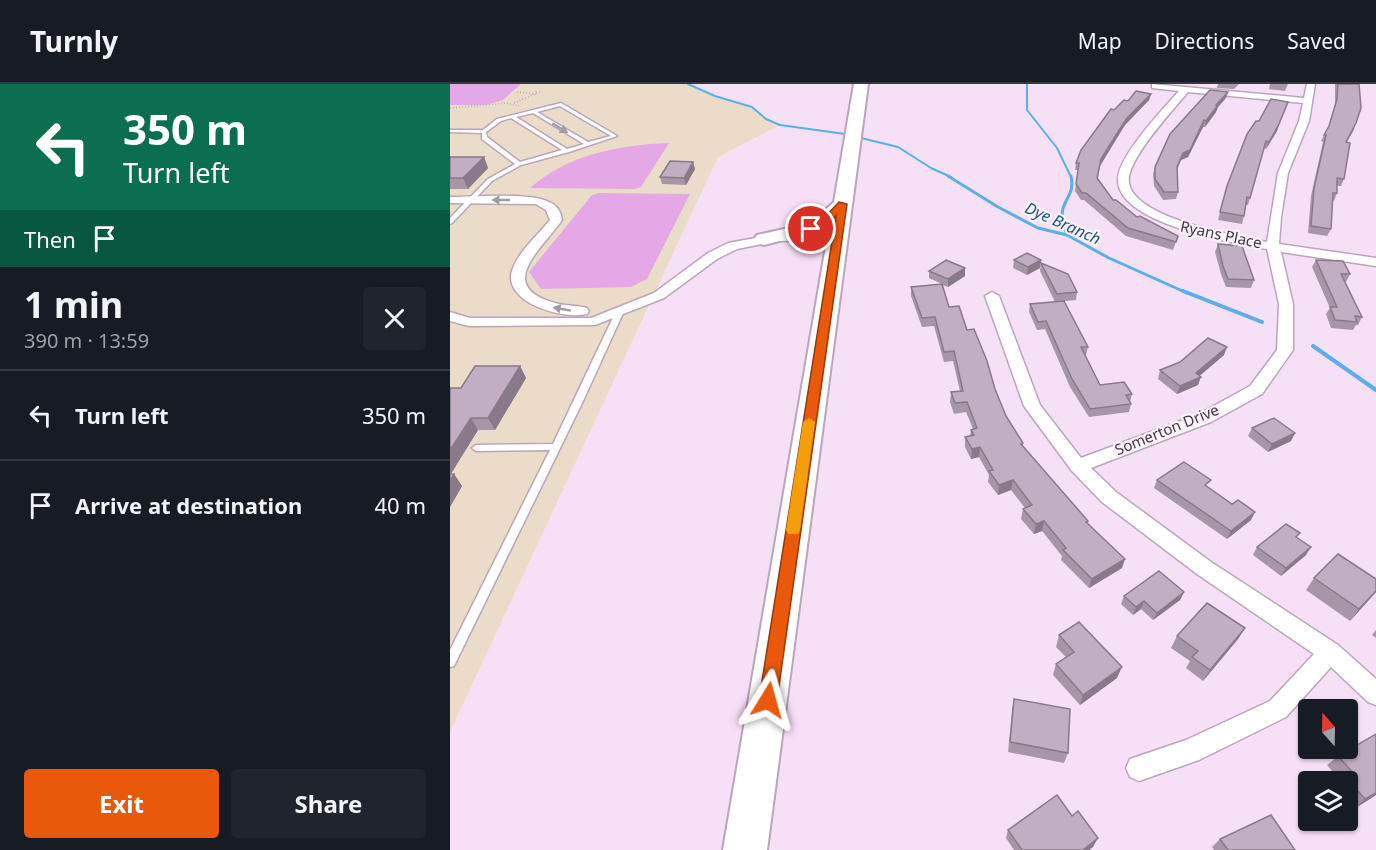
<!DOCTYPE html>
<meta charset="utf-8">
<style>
:root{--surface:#171b24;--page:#20242c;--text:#f1f3f6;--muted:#9ea1a6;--line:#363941;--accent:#ea580c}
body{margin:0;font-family:"Noto Sans",sans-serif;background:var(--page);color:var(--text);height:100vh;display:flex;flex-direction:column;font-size:22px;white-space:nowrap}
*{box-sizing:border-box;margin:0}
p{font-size:20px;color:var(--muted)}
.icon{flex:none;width:33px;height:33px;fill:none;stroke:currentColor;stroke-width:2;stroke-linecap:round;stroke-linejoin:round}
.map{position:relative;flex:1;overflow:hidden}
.side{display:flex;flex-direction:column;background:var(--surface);width:450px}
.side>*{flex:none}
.guide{background:#0b6e4f;color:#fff;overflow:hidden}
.needle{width:39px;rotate:340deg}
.tools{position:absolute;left:848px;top:615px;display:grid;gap:12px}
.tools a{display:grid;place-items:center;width:60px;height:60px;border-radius:6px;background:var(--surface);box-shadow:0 2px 4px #0004;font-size:30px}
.pin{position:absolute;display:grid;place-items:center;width:51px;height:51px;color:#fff;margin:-26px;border:3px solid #fff;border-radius:50%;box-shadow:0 2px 6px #0007}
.me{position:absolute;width:66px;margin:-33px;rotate:8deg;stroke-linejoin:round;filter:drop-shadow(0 0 4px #0008)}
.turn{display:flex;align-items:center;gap:21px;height:126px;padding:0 24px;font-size:27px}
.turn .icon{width:78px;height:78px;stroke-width:2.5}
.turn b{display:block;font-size:42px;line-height:51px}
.then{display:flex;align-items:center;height:57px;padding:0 24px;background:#0003;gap:12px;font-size:22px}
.round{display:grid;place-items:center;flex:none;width:63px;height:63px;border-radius:6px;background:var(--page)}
.summary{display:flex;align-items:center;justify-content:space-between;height:102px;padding:0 24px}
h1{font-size:36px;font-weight:700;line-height:45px}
.button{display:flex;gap:12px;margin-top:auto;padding:12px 24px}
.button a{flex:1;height:69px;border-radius:6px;background:var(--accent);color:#fff;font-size:24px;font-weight:700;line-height:69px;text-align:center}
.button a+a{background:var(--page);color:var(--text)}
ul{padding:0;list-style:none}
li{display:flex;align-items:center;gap:18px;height:90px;padding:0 24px;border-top:2px solid var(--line)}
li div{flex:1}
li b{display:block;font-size:22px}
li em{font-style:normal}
header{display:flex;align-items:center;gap:36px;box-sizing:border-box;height:84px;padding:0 30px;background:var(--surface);border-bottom:2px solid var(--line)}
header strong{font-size:28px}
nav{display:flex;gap:33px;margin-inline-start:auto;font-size:21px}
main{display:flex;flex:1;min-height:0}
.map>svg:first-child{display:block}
</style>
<header>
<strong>Turnly</strong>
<nav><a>Map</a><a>Directions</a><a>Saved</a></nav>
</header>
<main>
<section class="side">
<div class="guide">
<div class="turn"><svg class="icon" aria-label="left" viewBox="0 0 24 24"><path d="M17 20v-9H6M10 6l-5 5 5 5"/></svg><div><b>350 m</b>Turn left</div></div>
<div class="then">Then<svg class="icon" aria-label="arrive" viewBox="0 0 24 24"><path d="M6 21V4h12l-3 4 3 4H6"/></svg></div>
</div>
<div class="summary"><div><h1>1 min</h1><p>390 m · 13:59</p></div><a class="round"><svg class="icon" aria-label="close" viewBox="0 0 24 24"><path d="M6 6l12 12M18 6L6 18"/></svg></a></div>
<ul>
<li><svg class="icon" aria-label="left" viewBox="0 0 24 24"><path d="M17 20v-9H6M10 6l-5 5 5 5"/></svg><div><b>Turn left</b></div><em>350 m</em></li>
<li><svg class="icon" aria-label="arrive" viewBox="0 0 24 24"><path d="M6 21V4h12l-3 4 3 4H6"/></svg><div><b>Arrive at destination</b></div><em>40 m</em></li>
</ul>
<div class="button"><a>Exit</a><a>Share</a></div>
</section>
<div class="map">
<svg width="926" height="766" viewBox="0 0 926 766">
<rect width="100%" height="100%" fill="#f6e0f6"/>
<polygon fill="#ebdcc9" points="0,0 238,0 265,12 302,23 316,35 330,41 268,73 0,648"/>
<g fill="#e5a8e7">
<polygon points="0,0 71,0 53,16 36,21 0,21"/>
<path d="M219,59l-28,44 -7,2 -104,-1c38,-34 90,-43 139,-45z"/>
<polygon points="149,109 240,110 197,195 181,203 91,205 79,188 142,111"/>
</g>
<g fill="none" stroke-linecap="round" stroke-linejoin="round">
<g stroke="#5aafea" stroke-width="2">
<polyline points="238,0 265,12 302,23 316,35 330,41 395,50"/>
<polyline points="577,0 577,26 607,64 621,93"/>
<polyline points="411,54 448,63 481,84 501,93"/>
</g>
<g stroke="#5aafea" stroke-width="3">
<polyline points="498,92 548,123 588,144 617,151 659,174 737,209"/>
<path d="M617,151c-15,-35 10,-34 4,-59"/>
</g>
<g stroke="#5aafea" stroke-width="4">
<polyline points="733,207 812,238"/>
<polyline points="863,262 926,306"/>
</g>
<defs>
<g id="service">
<path d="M111,19l56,33 -48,16 -48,13 -29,16 -40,42 -2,1v-6l38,-39 27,-15 -33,-25v-6l-32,-1v-2h33l14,-11zM110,22l51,30 -23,6 -51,-30zM83,29l51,31 -17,5 -51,-32zM61,34l51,32 -42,12 -33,-25 -1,-5 15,-11z"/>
<polygon points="167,225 170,225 174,227 134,315 4,582 0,583 0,566 100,366 26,367 22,364 26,361 103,360"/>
</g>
<g id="minor">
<path d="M702,0l152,14 3,-14h8l-6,37 -21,52 -7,44 -2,27 97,14v8l-95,-14 12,52v46l-31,44 -51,28 -120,46 25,24 95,70 127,83 38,34v26l-8,-3 -37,-35 -45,50 -87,43 -60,21 -9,-4 -4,-9 4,-9 56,-19 84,-39 44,-47 -117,-80 -95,-72 -30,-31 -48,-65 -39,-110 7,-4 7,4 41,109 41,53 118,-44 51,-28 27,-36 2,-46 -12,-55c-34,-6 -145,-25 -149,-67 -3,-23 46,-74 61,-91l-27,-3zM738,8l115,11 -4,18 -21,52 -11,69c-30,-6 -132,-23 -138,-59 -4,-22 45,-74 59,-91z"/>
<path d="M0,113c24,0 80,-5 99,5 8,3 12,10 13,18 -20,29 -68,66 -7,83 10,3 21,2 32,5l2,3 -2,3c-24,6 -88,-12 -74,-46 7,-18 25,-33 37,-48l-4,-10 -10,-6 -86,-1z"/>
<polygon points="387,149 391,150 393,153 391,156 327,157 287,165 267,175 214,214 145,241 19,242 0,237 0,228 20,234 141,234 204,209 258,169 278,159 327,150"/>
</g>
<polygon id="primary" points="404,0 418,0 317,766 273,766 379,144 314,161 307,159 304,155 307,151 361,139 384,118"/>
</defs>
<use href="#service" stroke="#baa6bb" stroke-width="3"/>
<use href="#minor" stroke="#baa6bb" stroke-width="3"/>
<use href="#primary" stroke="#baa6bb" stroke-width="4"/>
<g stroke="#beacbe" stroke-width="1.5" stroke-dasharray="1 2" stroke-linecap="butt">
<polyline points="67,8 86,10 86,7"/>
<polyline points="64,19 92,7"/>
<polyline points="0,24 57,19 69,22"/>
</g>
<use href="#service" fill="#fff" fill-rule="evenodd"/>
<use href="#minor" fill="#fff" fill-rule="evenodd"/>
<use href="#primary" fill="#fff" fill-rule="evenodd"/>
</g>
<g fill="#a796a7">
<polygon points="768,0 789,0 784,5 767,4"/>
<polygon points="820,0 838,0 835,7 819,5"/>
<polygon points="885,0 909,0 904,46 897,58 894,95 891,102 887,102 887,109 884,117 883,116 881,145 877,152 858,149 861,112 873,58 871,57 878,44 885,21"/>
<polygon points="701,10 699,16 675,41 664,58 650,82 648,94 663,116 687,133 728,152 723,166 676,152 634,116 631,116 625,107 628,86 625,86 626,79 664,26"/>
<polygon points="776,14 768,23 766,28 755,43 753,43 738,73 731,76 727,85 728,108 726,115 713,116 704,102 703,90 705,83"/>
<polygon points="838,18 827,47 816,65 814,64 800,114 798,121 796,121 794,132 792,140 768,136 777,102 809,37"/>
<polygon points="0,73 34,73 38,84 18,105 0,105"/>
<polygon points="243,78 245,85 236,101 212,100 210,93"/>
<polygon points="768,160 804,196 801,204 776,203 771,190 765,168"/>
<polygon points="564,176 591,176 590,184 577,191 563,184"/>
<polygon points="866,176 900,190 896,198 895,198 912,233 908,241 906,241 903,246 881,244 876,230 880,224 862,183"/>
<polygon points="591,179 627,208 626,216 605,218 590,187"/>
<polygon points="479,187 515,192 498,203 492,201 499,223 517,246 545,305 556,332 573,359 573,362 638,439 672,484 639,504 611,476 612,472 592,447 584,450 571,435 573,425 575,424 561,406 548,411 538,398 539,391 529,373 521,375 515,363 515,353 520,352 521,346 523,345 516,328 504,330 500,318 501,308 510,307 503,277 494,278 484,242 472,243 461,212 461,203 492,200 479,194"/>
<polygon points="580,220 638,263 636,271 634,271 650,301 682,310 680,318 681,320 679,328 639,333 620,303 595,245 587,246 579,228"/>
<polygon points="774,271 749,292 748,301 727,310 708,295 710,286"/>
<polygon points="70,282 76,294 45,346 28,346 1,390 4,390 12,402 0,423 0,304 11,304"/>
<polygon points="802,344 841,357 818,368 798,352"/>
<polygon points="707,396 758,404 782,420 801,436 777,455 704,404"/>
<polygon points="807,463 856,471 831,492 803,471"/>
<polygon points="864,494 926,508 900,537 856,506"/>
<polygon points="734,508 730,516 703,536 691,525 683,531 671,520 674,512"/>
<polygon points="795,544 788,555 753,597 736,584 740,577 721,564 727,552"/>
<polygon points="926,546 926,554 922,551"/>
<polygon points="609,551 667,594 630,621 603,591 606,580 616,573 606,563"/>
<polygon points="564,615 618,669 614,679 558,668 562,626"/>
<polygon points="888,672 926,711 904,725 897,717 897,698 891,698 877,681"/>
<polygon points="558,746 643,763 639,766 564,766 556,754"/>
<polygon points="770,755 845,766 764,766 762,763"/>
</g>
<g fill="#887a88">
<polygon points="778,8 776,14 768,23 766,28 755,43 756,37 766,21"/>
<polygon points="701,10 699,16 675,41 650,82 651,75 677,34"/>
<polygon points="754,36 753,43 738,73 731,76 725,90 727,83 733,69"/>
<polygon points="829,40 827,47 816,65 819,58"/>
<polygon points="34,73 38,84 18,105 13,94"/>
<polygon points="243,78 245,85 236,101 234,94"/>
<polygon points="591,176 590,184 577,191 578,183"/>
<polygon points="515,184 515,192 498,203 498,195"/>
<polygon points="777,263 774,271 746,295 751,293 748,301 727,310 730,302"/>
<polygon points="70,282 76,294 45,346 38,334"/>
<polygon points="21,334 28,346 0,391 0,366"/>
<polygon points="845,349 841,357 818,368 822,360"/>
<polygon points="530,363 529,373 521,375 522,365"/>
<polygon points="4,390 12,402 0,423 0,397"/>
<polygon points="563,396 561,406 548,411 549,401"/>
<polygon points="805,428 801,436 777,455 781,447"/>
<polygon points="594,437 592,447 584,450 586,440"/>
<polygon points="861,463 856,471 831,492 836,484"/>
<polygon points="675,475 672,484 639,504 642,495"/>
<polygon points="926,507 926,508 900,537 909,525"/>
<polygon points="734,508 730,516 703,536 707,529"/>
<polygon points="694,517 691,525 683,531 686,523"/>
<polygon points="795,544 788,555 753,597 760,586"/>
<polygon points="672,583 667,594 630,621 633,611"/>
<polygon points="926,709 926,711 904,725 915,715"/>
<polygon points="648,754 643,763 639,766 633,766"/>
</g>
<g fill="#c2aec2" stroke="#887a88" stroke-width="1.5">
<polygon points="888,0 909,0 911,24 906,39 896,58 900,59 894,95 887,94 887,109 883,109 881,145 861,142 864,104 876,51 874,51 879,42 887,15"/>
<polygon points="760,6 778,8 766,21 768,21 756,37 754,36 740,66 733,69 727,83 728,108 714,108 705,95 705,83 720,50"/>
<polygon points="686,7 701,10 677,34 666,51 651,75 647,94 663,116 666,116 687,133 690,132 728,152 726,158 678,144 636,109 632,109 626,100 629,79 626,79 631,66 661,25 664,26 674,16 678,17"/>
<polygon points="821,15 838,18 829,40 819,58 816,57 800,114 797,113 794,132 770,128 777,102 797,50 806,37 809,37"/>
<polygon points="0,73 34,73 13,94 0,94"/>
<polygon points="220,77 243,78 234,94 210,93"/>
<polygon points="768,160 792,162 804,196 778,195 773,182"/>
<polygon points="577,169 591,176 578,183 564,176"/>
<polygon points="496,176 515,184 498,195 479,187"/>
<polygon points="866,176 893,177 900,190 891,190 912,233 905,232 907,238 885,236 880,223 887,223"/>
<polygon points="591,179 618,190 627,208 607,210"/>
<polygon points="492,200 499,223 509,222 517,246 524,245 537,277 545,305 556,332 573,359 571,360 638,437 636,438 675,475 642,495 613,466 616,464 594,437 586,440 573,425 582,421 563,396 549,401 539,387 543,386 530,363 522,365 515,353 524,351 521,346 527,344 517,318 505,319 501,308 513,307 504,267 494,268 485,233 472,234 461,203"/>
<polygon points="614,217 638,263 631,263 650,301 674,298 682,310 676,311 681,320 640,325 622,295 596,237 588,238 580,220"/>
<polygon points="758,254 777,263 746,289 751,293 730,302 710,286 730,278"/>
<polygon points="25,282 70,282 38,334 21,334 0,366 0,304 11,304"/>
<polygon points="824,334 845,349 822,360 802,344"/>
<polygon points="734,378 761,396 755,401 782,420 788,416 805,428 781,447 707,396"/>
<polygon points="0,390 4,390 0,397"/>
<polygon points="836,440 850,449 846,453 861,463 836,484 807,463"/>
<polygon points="888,470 926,495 926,507 909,525 864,494"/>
<polygon points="709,487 734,508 707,529 694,517 686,523 674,512"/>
<polygon points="757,519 795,544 760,586 742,573 748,567 727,552"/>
<polygon points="629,538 672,583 633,611 606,580 624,568 609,551"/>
<polygon points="564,615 620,625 618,669 560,658"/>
<polygon points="926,650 926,709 915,715 898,696 906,692 888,672"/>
<polygon points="607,711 622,732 628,727 648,754 633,766 572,766 558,746"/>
<polygon points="821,731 845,766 778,766 770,755"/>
</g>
<defs><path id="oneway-solid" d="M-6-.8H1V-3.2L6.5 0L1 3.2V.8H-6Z" transform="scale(1.5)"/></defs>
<g fill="#a09ca0">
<use href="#oneway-solid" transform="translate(110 44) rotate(31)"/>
<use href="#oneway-solid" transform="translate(51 116) rotate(-180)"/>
<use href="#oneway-solid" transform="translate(112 225) rotate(-170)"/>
</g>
<polygon fill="#ea580c" stroke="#983908" stroke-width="1.5" points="389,118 397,120 327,616 324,622 318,625 311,622 309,616 386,132 377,142 361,148 357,145 370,138"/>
<polygon fill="#f59e0b" points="359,334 365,338 350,446 348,450 338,450 336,446 353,338"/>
<g text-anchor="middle" stroke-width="4.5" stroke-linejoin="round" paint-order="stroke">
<g font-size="15" fill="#403840" stroke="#fef1fe">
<text transform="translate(771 151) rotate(12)" y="5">Ryans Place</text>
<text transform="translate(717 346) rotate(-22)" y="5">Somerton Drive</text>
</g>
<g font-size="16" font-style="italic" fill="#1b5980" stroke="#fef1fe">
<text transform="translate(613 139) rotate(24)" y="6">Dye Branch</text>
</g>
</g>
</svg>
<div class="tools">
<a><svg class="needle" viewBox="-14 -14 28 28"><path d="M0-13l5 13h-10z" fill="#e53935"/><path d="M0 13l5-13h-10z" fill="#9ea1a6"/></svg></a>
<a><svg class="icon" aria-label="layers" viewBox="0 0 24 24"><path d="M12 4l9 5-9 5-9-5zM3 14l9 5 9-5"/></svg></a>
</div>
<div class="pin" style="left:361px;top:145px;background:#d93025"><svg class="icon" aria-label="arrive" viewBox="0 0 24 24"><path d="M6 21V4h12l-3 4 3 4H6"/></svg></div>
<svg class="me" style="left:318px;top:616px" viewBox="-20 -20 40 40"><path d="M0-17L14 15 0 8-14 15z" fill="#ea580c" stroke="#fff" stroke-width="4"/></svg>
</div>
</main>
